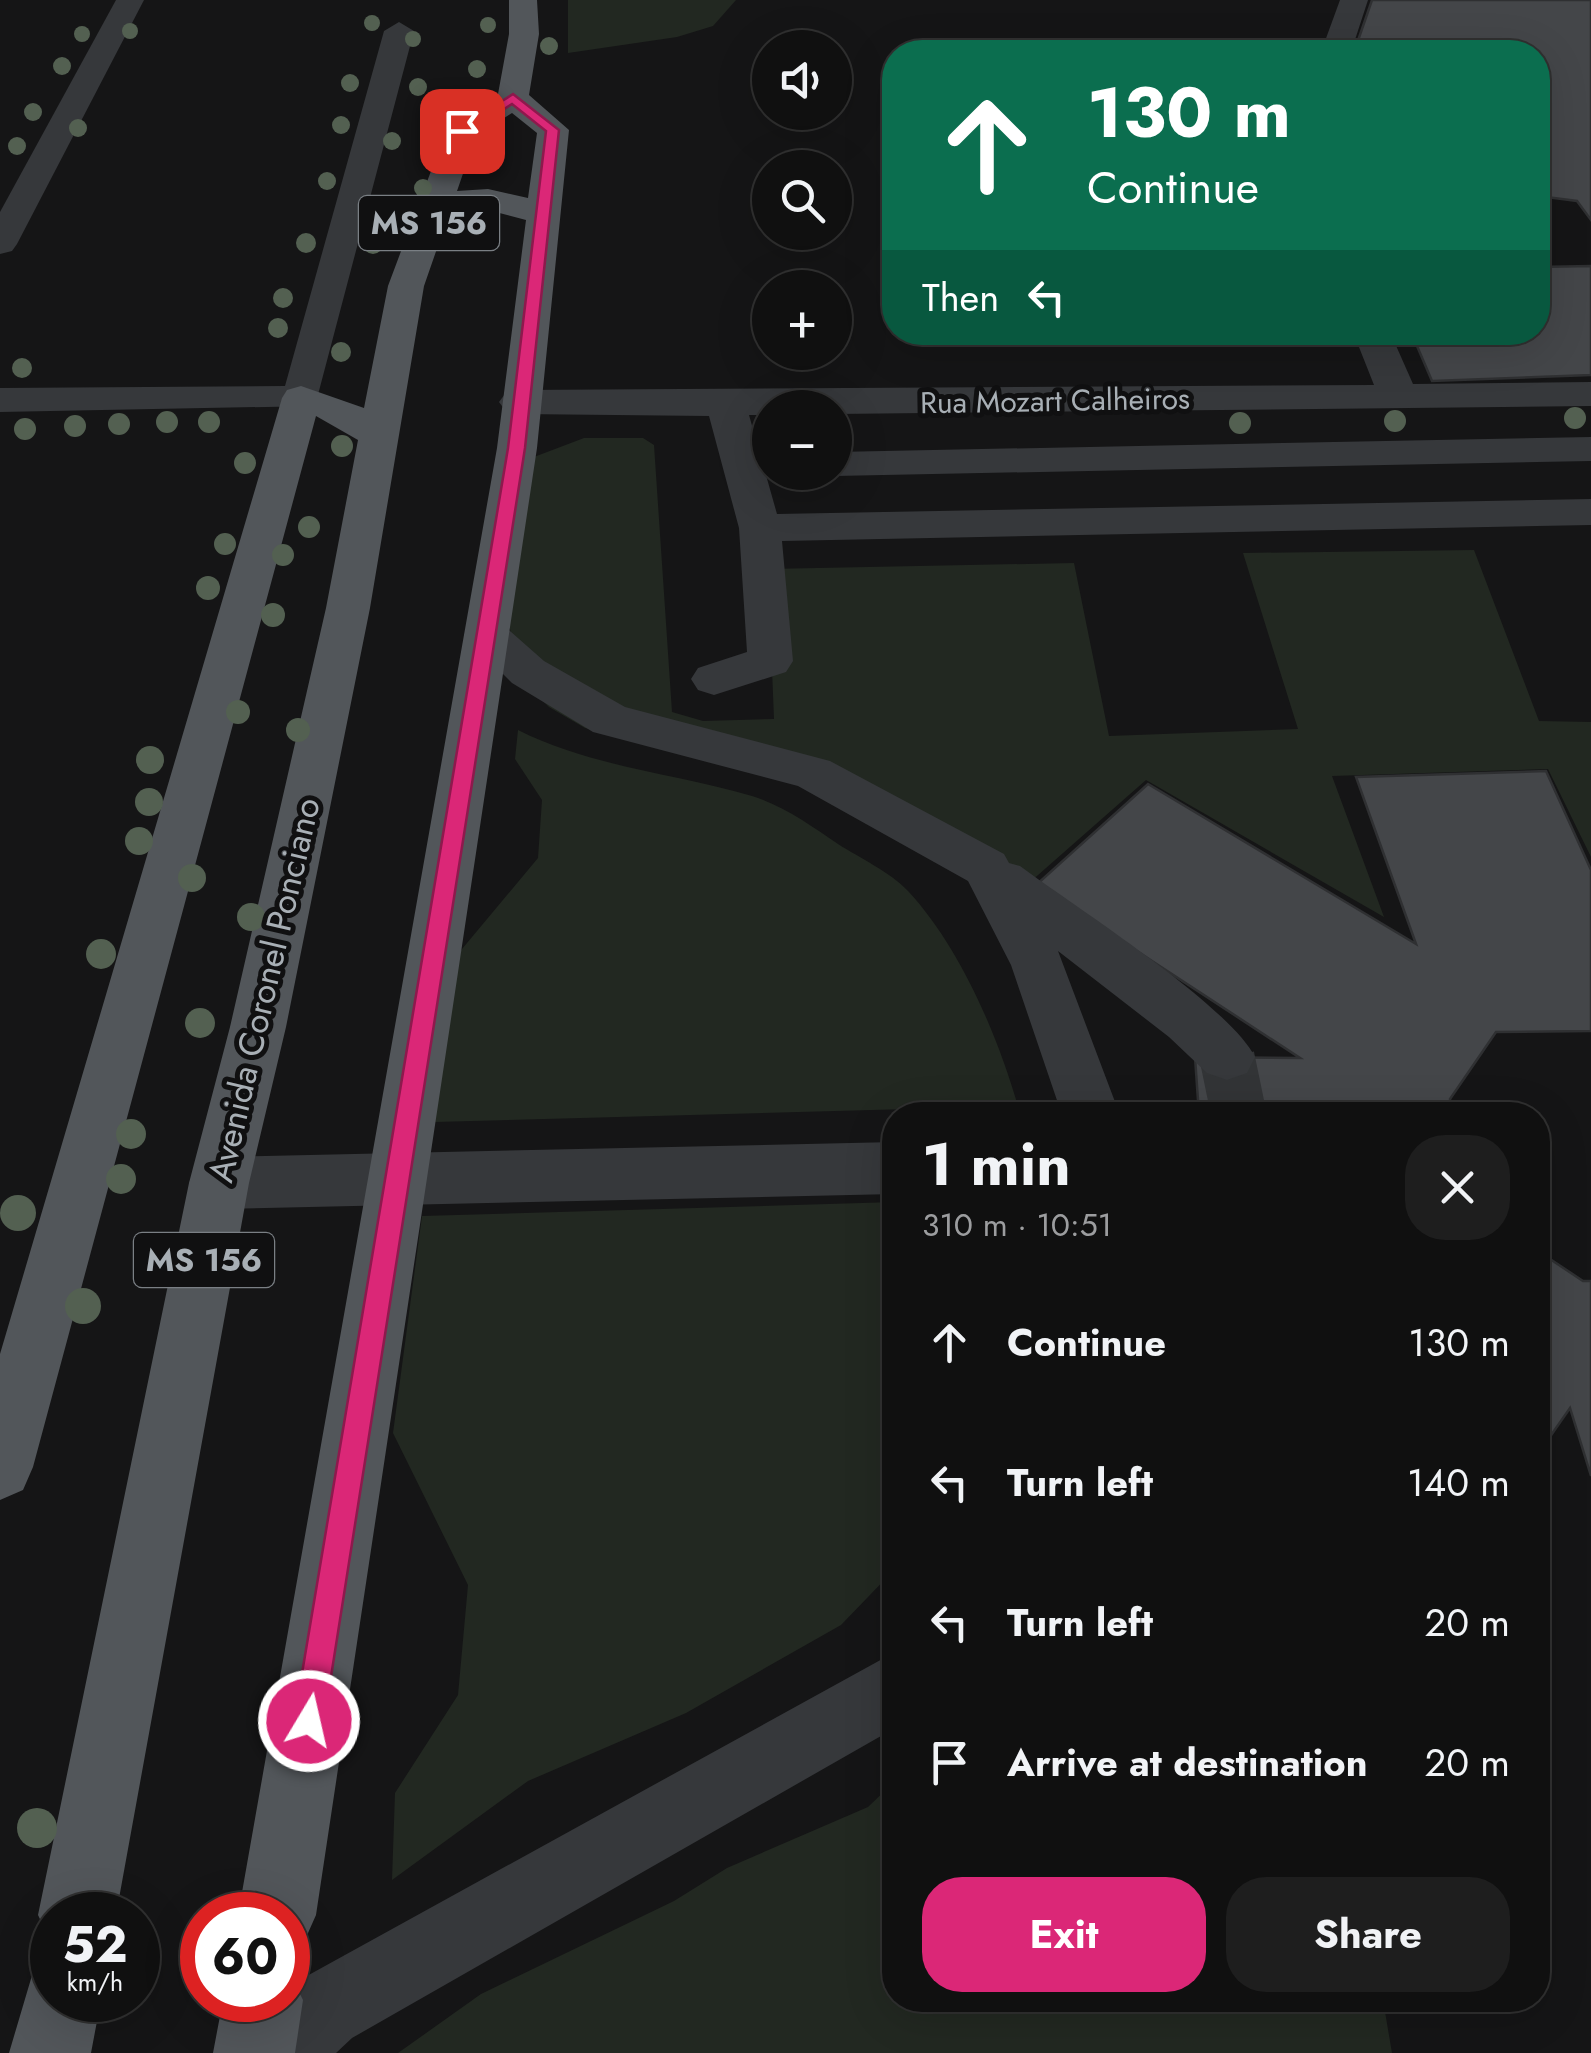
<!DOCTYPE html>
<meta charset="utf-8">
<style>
:root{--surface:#101010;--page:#1e1e1e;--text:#f1f3f6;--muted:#9c9d9f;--line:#303030;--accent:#db2777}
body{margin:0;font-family:Jost,sans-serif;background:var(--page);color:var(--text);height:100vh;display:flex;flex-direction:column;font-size:38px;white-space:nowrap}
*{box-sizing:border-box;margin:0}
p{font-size:32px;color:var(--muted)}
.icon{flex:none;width:55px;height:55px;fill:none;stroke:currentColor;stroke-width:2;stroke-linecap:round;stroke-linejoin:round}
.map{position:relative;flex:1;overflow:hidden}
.panel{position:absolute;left:882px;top:1102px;width:668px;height:910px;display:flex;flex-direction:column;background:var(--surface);border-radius:40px;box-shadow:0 10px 40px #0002,0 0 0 2px var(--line)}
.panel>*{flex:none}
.top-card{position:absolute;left:882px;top:40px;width:668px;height:305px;border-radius:40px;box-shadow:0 10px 40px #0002,0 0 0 2px var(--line);background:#0b6e4f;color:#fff;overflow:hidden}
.fabs{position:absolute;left:752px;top:30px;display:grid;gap:20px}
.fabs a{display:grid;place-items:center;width:100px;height:100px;border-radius:50%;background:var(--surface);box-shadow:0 10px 40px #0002,0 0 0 2px var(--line);font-size:50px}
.speed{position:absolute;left:30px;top:1892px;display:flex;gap:20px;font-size:50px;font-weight:700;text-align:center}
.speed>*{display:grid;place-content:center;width:130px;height:130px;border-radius:50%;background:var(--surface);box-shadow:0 10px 40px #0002,0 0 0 2px var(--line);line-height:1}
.speed small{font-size:25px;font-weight:400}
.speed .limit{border:15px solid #d22;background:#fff;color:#111}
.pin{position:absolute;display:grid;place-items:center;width:85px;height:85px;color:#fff;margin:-42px;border-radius:20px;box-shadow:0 5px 15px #0006}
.me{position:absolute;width:110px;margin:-55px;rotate:9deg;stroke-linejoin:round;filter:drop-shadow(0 0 8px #0008)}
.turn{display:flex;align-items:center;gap:35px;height:210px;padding:0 40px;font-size:45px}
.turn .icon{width:130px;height:130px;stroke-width:2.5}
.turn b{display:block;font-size:70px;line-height:85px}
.then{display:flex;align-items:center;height:95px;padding:0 40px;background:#0003;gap:20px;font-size:38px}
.round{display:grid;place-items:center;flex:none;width:105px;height:105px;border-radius:40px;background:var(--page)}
.overview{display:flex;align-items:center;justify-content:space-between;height:170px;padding:0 40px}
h1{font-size:60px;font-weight:700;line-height:75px}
.cta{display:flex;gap:20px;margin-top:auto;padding:20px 40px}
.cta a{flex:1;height:115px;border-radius:40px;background:var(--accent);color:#fff;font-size:40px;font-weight:700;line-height:115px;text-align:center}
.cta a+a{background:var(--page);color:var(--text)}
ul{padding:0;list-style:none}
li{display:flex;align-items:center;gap:30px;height:140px;padding:0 40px}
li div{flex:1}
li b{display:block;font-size:38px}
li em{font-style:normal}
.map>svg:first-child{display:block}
</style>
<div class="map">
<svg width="1591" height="2053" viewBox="0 0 1591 2053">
<rect width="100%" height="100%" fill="#151516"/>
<g fill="#222821">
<polygon points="568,0 736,0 713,26 677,37 568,53"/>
<polygon points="584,438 643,438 654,445 672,712 703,721 774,719 768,569 1074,563 1109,736 1298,729 1243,553 1474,550 1539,721 1591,722 1591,857 1548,769 1332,776 1384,917 1146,780 1021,890 800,780 585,728 549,707 519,677 507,613 534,457"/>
<path d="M518,730c74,37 155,43 234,66 30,9 60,30 86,48 22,14 52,28 70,47 52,56 89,143 110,215l-584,16 23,-167 81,-97 4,-58 -27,-41z"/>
<polygon points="895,1202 895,1569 841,1625 686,1713 528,1781 392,1880 395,1793 458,1695 468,1585 393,1433 422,1216"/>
<polygon points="895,1781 895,2000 1383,2000 1392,2053 398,2053 481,1994 674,1901 727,1868 868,1807"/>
</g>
<g fill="#444649" stroke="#2f3032" stroke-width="2.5">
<polygon points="1372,0 1591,0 1591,220 1577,201 1538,196 1538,52 1354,52"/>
<polygon points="1591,266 1591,375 1432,381 1411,332 1538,332 1538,267"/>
<polygon points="1546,771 1591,870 1591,1031 1496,1032 1450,1099 1453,1115 1199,1115 1195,1057 1300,1058 1036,885 1148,784 1416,944 1356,777"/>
<polygon points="1538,1251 1583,1281 1591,1281 1591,1476 1570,1408 1538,1454"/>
</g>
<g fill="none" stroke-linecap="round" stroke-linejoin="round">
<polyline stroke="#323436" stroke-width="55" stroke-dasharray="55 28" stroke-linecap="butt" points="1227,1057 1239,1115"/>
<g fill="#36383b" fill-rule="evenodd">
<polygon points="116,0 144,0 17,244 12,251 0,254 0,212"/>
<polygon points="1340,0 1368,0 1351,52 1321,52"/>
<polygon points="399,22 414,31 315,406 0,412 0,388 285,386 384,31"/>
<polygon points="1353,332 1390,332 1413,384 1591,382 1591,406 835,414 835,408 770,408 770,415 749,415 777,514 1591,499 1591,525 782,541 793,661 786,672 714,695 698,690 691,679 698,668 747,652 739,528 709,416 519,414 505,410 499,402 505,394 519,390 1374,385"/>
<polygon points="1591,437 1591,461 835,476 821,472 835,472 835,452"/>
<path d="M486,620l16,4 42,37 81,46 205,54 174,93 5,9 11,3c54,40 209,139 235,191l-8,16 -20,7 -20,-7 -38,-36 -111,-86 62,164h-58l-51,-150 -43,-84 -170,-95 -205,-54 -81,-49 -48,-48 6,-11z"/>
<polygon points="895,1142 895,1194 219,1209 198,1201 189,1183 198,1165 219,1157"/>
<polygon points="895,1652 895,1728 352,2038 336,2053 234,2053 246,2024 274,2000 288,2000 288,1989 296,1982"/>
</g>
<g fill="#52565a" fill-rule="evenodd">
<path d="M509,0h28l2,34 -10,61 40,35 -32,318 -221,1467 -12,27 -16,8v-35h-50l259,-1467 29,-228 -38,-10 -39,4 -25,72 -54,322 -84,419 -37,156 -133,732h-64v29l-14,-29 151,-732 41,-156 96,-419 32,-168 -42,-24 -283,1051 -10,23 -23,10v-146l282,-956 5,-8 14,-4 63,22 24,-122 58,-155 52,-37 11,-60zM512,113l25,20 -9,65 -40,-9 -31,2 19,-55z"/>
<polygon points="52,1964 52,2000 101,2000 91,2053 9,2053 33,1972"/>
<polygon points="288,1970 303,2000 295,2053 213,2053 223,2000 288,2000"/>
</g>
</g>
<g fill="#536051">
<circle cx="372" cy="23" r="8"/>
<circle cx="488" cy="25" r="8"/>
<circle cx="130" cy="31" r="8"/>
<circle cx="82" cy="34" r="8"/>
<circle cx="413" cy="39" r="8"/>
<circle cx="549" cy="46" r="9"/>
<circle cx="62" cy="66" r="9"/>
<circle cx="477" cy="69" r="9"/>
<circle cx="350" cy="83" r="9"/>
<circle cx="418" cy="87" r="9"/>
<circle cx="465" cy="108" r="9"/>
<circle cx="33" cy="112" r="9"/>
<circle cx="341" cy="125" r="9"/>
<circle cx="78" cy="128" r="9"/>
<circle cx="392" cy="141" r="9"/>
<circle cx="17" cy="146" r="9"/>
<circle cx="327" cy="181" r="9"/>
<circle cx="423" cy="188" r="9"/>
<circle cx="306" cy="243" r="10"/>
<circle cx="373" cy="244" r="10"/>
<circle cx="283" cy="298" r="10"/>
<circle cx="278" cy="328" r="10"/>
<circle cx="341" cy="352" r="10"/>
<circle cx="22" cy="368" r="10"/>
<circle cx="1575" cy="418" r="11"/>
<circle cx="1395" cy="421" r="11"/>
<circle cx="167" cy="422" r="11"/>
<circle cx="209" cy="422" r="11"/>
<circle cx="1240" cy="423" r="11"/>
<circle cx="119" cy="424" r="11"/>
<circle cx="75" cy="426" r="11"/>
<circle cx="25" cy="429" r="11"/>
<circle cx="342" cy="446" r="11"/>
<circle cx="245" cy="463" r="11"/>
<circle cx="309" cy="527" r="11"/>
<circle cx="225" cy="544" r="11"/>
<circle cx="283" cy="555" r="11"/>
<circle cx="208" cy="588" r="12"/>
<circle cx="273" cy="615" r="12"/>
<circle cx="238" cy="712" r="12"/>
<circle cx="298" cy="730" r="12"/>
<circle cx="150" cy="760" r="14"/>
<circle cx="149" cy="802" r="14"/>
<circle cx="139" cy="841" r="14"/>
<circle cx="192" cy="878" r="14"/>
<circle cx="251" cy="917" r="14"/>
<circle cx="101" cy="954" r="15"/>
<circle cx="200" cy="1023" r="15"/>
<circle cx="131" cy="1134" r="15"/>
<circle cx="121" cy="1179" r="15"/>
<circle cx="18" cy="1213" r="18"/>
<circle cx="83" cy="1306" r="18"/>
<circle cx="37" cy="1828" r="20"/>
</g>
<polygon fill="#db2777" stroke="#8e194d" stroke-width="2.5" points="513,94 559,130 525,448 324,1721 320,1732 309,1736 298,1732 294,1721 508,448 546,131 512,104 466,134 455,131"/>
<g text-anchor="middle" stroke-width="10" stroke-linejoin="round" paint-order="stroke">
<g font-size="30" fill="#a8afb5" stroke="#101011">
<text transform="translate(1055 401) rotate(-1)" y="10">Rua Mozart Calheiros</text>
</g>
<g fill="#101011" stroke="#7a7f84" stroke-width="2.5">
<rect x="359" y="196" width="140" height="54" rx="8"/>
<rect x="134" y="1233" width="140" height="54" rx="8"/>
</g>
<g font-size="32" font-weight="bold" fill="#a8afb5">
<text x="429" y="234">MS 156</text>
<text x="204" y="1271">MS 156</text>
</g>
<g font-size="35" fill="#a8afb5" stroke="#101011">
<text transform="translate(264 990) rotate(-77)" y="12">Avenida Coronel Ponciano</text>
</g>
</g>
</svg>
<div class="fabs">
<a><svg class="icon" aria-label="sound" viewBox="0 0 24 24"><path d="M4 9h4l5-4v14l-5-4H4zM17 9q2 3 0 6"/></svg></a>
<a><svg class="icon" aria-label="search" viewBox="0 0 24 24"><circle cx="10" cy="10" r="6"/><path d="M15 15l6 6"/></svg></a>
<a>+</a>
<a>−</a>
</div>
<div class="speed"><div>52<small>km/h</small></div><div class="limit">60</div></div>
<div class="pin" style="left:462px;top:131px;background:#d93025"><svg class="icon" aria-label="arrive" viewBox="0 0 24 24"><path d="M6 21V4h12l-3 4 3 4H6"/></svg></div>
<svg class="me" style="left:309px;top:1721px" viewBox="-20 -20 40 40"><circle r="17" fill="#db2777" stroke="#fff" stroke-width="3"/><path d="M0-11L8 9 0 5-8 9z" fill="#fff"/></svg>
<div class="top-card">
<div class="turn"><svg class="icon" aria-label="ahead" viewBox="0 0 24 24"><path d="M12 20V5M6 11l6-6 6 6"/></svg><div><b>130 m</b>Continue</div></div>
<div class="then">Then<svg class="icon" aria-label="left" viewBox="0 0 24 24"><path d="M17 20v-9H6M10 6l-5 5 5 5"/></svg></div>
</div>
<section class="panel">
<div class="overview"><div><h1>1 min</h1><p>310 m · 10:51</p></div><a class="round"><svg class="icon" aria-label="close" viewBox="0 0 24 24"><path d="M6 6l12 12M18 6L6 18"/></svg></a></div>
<ul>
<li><svg class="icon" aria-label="ahead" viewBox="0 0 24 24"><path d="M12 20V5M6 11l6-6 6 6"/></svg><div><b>Continue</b></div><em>130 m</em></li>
<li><svg class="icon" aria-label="left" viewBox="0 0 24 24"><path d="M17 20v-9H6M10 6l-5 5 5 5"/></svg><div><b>Turn left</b></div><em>140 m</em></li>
<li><svg class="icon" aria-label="left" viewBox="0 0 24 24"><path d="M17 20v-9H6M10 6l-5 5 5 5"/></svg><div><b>Turn left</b></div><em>20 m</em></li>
<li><svg class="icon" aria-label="arrive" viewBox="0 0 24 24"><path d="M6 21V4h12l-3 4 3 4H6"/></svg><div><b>Arrive at destination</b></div><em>20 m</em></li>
</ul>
<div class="cta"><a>Exit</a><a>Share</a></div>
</section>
</div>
